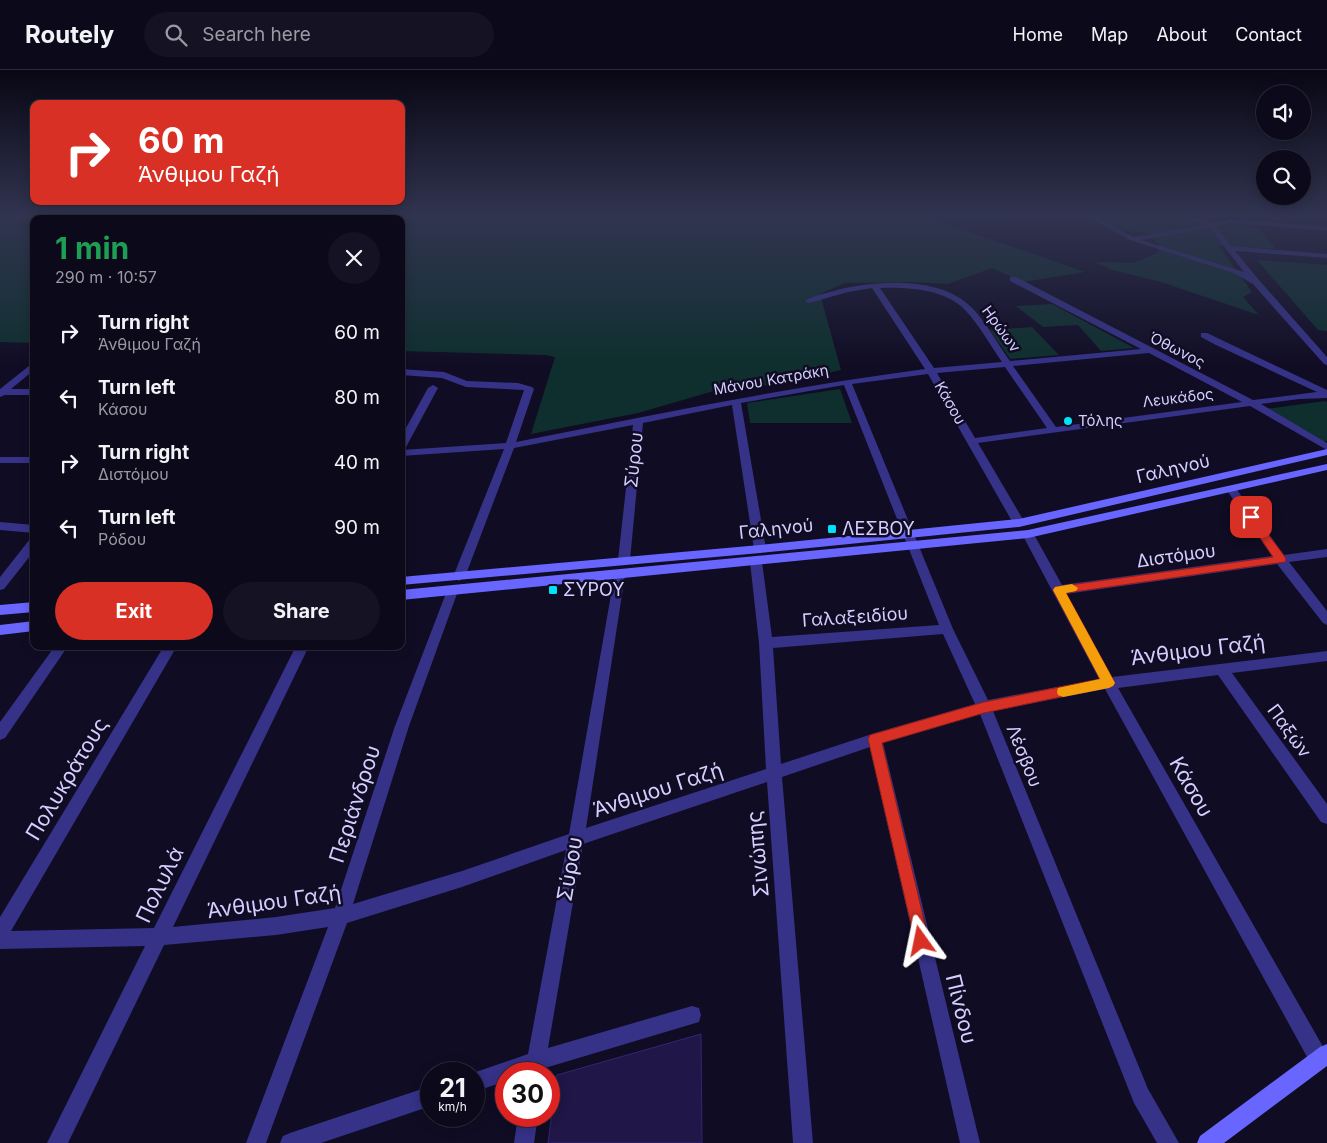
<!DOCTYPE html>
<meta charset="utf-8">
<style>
:root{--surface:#0c091b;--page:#151224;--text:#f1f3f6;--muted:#9a9aa3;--line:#2c2a3a;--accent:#d93025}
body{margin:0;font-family:Inter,sans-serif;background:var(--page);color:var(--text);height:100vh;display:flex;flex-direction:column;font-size:19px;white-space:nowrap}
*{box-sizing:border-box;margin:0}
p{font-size:16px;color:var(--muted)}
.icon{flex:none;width:28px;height:28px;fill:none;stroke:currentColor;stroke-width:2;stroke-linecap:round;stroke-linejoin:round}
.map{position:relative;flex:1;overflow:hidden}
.side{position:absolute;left:30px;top:145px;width:375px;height:435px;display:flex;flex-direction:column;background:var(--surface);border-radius:10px;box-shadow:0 2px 12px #0003,0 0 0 1px var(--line)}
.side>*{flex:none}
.guide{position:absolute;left:30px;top:30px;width:375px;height:105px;border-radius:10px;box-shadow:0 2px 12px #0003,0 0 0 1px var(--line);background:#d93025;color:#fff;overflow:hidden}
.buttons{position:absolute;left:1256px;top:15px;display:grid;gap:10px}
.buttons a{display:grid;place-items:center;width:55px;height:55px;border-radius:50%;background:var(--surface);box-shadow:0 2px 12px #0003,0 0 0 1px var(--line);font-size:25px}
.speed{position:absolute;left:420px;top:992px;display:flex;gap:10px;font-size:25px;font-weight:700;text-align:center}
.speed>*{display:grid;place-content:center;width:65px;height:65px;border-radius:50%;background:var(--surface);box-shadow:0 2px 12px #0003,0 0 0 1px var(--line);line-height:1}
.speed small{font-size:12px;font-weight:400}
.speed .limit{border:8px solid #d22;background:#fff;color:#111}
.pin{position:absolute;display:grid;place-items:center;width:42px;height:42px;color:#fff;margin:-21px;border-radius:10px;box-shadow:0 2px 8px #0006}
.me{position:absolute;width:55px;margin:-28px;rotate:348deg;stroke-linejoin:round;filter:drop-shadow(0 0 4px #0008)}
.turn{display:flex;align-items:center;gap:18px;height:105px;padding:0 25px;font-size:22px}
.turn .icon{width:65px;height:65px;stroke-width:2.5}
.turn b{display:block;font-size:35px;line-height:42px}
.round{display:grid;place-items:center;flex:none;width:52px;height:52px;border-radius:26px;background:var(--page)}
.head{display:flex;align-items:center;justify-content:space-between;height:85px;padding:0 25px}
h1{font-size:30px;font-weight:700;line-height:38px;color:#1e9e55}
.action{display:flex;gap:10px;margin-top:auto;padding:10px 25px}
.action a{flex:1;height:58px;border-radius:30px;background:var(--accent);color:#fff;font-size:20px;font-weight:700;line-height:58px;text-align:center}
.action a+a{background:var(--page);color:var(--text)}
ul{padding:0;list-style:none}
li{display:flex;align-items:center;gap:15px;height:65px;padding:0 25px}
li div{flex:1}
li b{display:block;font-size:19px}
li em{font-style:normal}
header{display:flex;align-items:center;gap:30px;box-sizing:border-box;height:70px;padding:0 25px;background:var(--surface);border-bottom:1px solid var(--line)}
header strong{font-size:24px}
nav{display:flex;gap:28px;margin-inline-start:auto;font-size:18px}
.search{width:350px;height:45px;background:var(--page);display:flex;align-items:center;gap:12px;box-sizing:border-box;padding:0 18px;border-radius:28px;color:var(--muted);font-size:19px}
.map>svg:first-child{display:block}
</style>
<header>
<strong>Routely</strong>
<div class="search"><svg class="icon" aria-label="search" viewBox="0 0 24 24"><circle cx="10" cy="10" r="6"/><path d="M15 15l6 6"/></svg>Search here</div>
<nav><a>Home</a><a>Map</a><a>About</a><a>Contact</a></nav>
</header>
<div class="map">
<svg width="1327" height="1073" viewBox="0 0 1327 1073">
<rect width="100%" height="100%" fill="#100c24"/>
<g fill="#0e2f2e">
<polygon points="0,146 923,146 1085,202 1023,212 992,198 948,214 909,212 845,213 820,224 841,300 780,314 717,320 638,343 531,364 555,287 546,285 401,281 401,149 34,149 34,273 0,272"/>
<polygon points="1094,146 1182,146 1196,153 1258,157 1276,179 1218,175 1252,222 1243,227 1259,245 1161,212 1112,200 1095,192 1133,193 1158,183 1161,176 1145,163 1121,160"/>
<polygon points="1257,190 1327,195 1327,261 1318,260"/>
<polygon points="1052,234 1134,278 1101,281 1078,255 1043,257 1016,236"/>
<polygon points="1032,257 1059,285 1010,289 990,260"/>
<polygon points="840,319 852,353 750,353 747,333"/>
<polygon points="1325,331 1327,332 1327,371 1319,372 1258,340"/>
</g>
<polygon fill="#201647" stroke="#352576" points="701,964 702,1073 548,1073 557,1005"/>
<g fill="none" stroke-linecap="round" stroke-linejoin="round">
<polygon fill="#353288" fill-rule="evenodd" points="401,277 406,278 407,279 401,281"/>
<g fill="#353288" fill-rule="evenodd">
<path d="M1086,146h8l39,21 71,-12 -20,-9h9l19,7 19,-4 96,8v4l-96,-8 -15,3 15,20 96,8v4l-92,-7 24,29 68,77v8l-3,-1 -71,-80 -19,-11 -104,-33zM1210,158l34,44 -103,-32z"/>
<path d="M1010,207h6l237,123 64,-8 -101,-47 -15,-8v-4h6l120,57v8l-28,1 -38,5 66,39v7l-77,-44 -272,37 47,80 -6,4 -6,-4 -85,-149 -76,10 101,245 35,71 111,-21 -77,-145 2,-3h8l30,54 210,-29 -46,-67 5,-3 4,1 49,68 43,-6v8l-38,5 38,49v14l-4,-2 -46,-59 -211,30 46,83 215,-26v10l-95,12 95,131v20l-6,-2 -103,-147 -100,13 208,364v14l-7,3 -7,-3 -207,-377 -112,22 155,378 31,54h-22l-23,-40 -154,-389 -97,29 97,400h-20l-90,-396 -88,30 31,366h-20l-26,-361 -184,62 -35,204 144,-42 7,2 2,7 -2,7 -154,46 -1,6h-38v7l-32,11v-18h-4l58,-20 38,-204 -104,37 -115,36 -81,220h-20l82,-216 -52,8 -112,10 -96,198h-21l98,-197 -145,3v-32l164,-271h13l-166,285 143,-3 142,-282h13l-136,281 103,-10 59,-9 60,-182 53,-138h8l2,3 -49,135 -56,178 109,-33 107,-37 46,-262h8l2,3 -39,253 180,-59 -7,-126 -9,-81 2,-3 4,-1 6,4 10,75 167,-12 -95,-240 -103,18 25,146 -2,3h-8l-2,-3 -22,-144 -89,18 -13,137 -6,4 -6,-4 15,-135 -119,23 -49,129 -6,4 -6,-4 51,-128 -103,7v-19l27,-49 5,-3 5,3 -32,59 -4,3 104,-7 18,-53 -58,-3 -24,-9 -41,-3v-6l43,3 23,9 51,2 14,4 2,2 -18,53c136,-27 272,-55 409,-73l-53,-81 -24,4 -39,11 -4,-2c6,-4 14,-6 21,-8 38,-12 104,-18 138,8 19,14 32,41 46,60l131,-12 -131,-68zM880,218c27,-1 67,1 86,23 14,15 24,34 36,51l-68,6zM1149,283l93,49 -186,25 -43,-61zM1005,297l42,61 -72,10 -38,-65zM943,564l32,70 -100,29 -94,31 -8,-116z"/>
<polygon points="34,292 34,300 11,319 34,319 34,325 5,325 0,327 0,319"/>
<rect x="0" y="387" width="34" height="6"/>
<polygon points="0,452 34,455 34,463 0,460"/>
<polygon points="34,468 34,481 4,519 0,520 0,507 30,469"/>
<polygon points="55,576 68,576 5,668 0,670 0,652"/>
<polygon points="431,1016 431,1036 321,1073 280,1073 283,1066 290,1063"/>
<polygon points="518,1046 538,1046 534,1073 514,1073"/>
</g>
<g fill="#6966ff" fill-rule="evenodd">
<polygon points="1327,379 1327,385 1019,457 760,483 401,515 401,507 760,475 1019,449"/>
<polygon points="1327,394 1327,400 1028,468 401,530 401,520 1028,460"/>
<polygon points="34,532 34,542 0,545 0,535"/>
<polygon points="34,551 34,561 0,565 0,555"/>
<polygon points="1327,974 1327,996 1224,1073 1197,1073 1200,1066 1320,977"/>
</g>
</g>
<linearGradient id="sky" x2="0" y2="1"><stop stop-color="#090714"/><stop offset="0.49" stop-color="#313450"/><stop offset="1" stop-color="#313450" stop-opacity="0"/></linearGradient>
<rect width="1327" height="296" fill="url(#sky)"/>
<polygon fill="#d93025" stroke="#8d1f18" points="1251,444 1254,445 1285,487 1286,490 1285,492 1066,523 1115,613 1113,616 984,643 882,673 929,871 927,876 921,879 916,876 868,669 870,665 984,632 1100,609 1053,520 1055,517 1273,487 1246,447"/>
<polygon fill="#f59e0b" points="1072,514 1078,518 1076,521 1066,523 1115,613 1113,616 1109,618 1063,627 1058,625 1057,622 1058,618 1100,609 1053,520 1055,517"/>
<g fill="#00e2fa" stroke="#100c24" stroke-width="2">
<circle cx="1068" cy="351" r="5"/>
<rect x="827" y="454" width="10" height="10" rx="2.5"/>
<rect x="548" y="515" width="10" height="10" rx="2.5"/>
</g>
<g text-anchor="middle" stroke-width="5" stroke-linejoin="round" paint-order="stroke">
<g font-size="15" fill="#d4cfff" stroke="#100c24">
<text transform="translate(1001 259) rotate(54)" y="5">Ηρώων</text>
<text transform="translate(1177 280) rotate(27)" y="5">Όθωνος</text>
<text transform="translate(771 310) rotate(-10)" y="5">Μάνου Κατράκη</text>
<text transform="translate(1178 328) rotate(-7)" y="5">Λευκάδος</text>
<text transform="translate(950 333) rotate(60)" y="5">Κάσου</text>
</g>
<g font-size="15" fill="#d4cfff" stroke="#100c24" text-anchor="start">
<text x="1078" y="356">Τόλης</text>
</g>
<g font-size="18" fill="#d4cfff" stroke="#100c24">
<text transform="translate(634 390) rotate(-84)" y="6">Σύρου</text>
<text transform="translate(1173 399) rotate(-13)" y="6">Γαληνού</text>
<text transform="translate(776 459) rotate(-6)" y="6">Γαληνού</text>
<text transform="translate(1176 486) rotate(-8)" y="6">Διστόμου</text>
<text transform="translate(855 547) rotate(-4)" y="6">Γαλαξειδίου</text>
<text transform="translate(1289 661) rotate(54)" y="6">Παξών</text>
<text transform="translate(1024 686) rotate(68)" y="6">Λέσβου</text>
</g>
<g font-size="18" fill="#d4cfff" stroke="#100c24" text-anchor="start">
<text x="842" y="465">ΛΕΣΒΟΥ</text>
<text x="563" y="526">ΣΥΡΟΥ</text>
</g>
<g font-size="21" fill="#d4cfff" stroke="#100c24">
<text transform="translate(1198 580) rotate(-7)" y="7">Άνθιμου Γαζή</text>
<text transform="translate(67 709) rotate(-59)" y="7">Πολυκράτους</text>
<text transform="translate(1191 717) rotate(60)" y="7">Κάσου</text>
<text transform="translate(658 720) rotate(-18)" y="7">Άνθιμου Γαζή</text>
<text transform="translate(355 734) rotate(-72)" y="7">Περιάνδρου</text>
<text transform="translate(758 784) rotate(-95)" y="7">Σινώπης</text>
<text transform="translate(570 799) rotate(-80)" y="7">Σύρου</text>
<text transform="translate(160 815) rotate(-64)" y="7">Πολυλά</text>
<text transform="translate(274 832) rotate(-8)" y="7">Άνθιμου Γαζή</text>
<text transform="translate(961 939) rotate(76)" y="7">Πίνδου</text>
</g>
</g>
</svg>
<div class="buttons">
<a><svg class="icon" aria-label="sound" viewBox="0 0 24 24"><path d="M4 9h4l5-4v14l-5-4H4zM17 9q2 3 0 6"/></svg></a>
<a><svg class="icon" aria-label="search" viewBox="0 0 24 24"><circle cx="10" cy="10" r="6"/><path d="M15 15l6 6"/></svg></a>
</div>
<div class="speed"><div>21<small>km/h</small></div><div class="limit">30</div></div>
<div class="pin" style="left:1251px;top:447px;background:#d93025"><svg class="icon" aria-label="arrive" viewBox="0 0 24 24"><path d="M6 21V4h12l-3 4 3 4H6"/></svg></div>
<svg class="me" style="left:921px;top:871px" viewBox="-20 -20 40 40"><path d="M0-17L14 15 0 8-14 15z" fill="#d93025" stroke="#fff" stroke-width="4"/></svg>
<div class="guide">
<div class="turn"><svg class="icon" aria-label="right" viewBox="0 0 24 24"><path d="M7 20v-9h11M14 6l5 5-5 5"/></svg><div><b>60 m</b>Άνθιμου Γαζή</div></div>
</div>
<section class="side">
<div class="head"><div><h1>1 min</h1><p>290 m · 10:57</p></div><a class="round"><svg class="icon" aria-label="close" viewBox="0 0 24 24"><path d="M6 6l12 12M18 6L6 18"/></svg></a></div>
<ul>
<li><svg class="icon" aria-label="right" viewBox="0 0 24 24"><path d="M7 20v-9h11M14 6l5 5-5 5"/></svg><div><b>Turn right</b><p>Άνθιμου Γαζή</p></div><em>60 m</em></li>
<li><svg class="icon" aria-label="left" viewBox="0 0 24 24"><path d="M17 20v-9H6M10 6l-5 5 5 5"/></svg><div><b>Turn left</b><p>Κάσου</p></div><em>80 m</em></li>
<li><svg class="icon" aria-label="right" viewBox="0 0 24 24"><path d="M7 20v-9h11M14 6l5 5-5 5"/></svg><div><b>Turn right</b><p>Διστόμου</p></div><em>40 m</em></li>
<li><svg class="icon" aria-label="left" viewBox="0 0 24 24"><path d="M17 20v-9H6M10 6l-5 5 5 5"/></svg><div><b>Turn left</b><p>Ρόδου</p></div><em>90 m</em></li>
</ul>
<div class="action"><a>Exit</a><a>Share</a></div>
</section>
</div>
